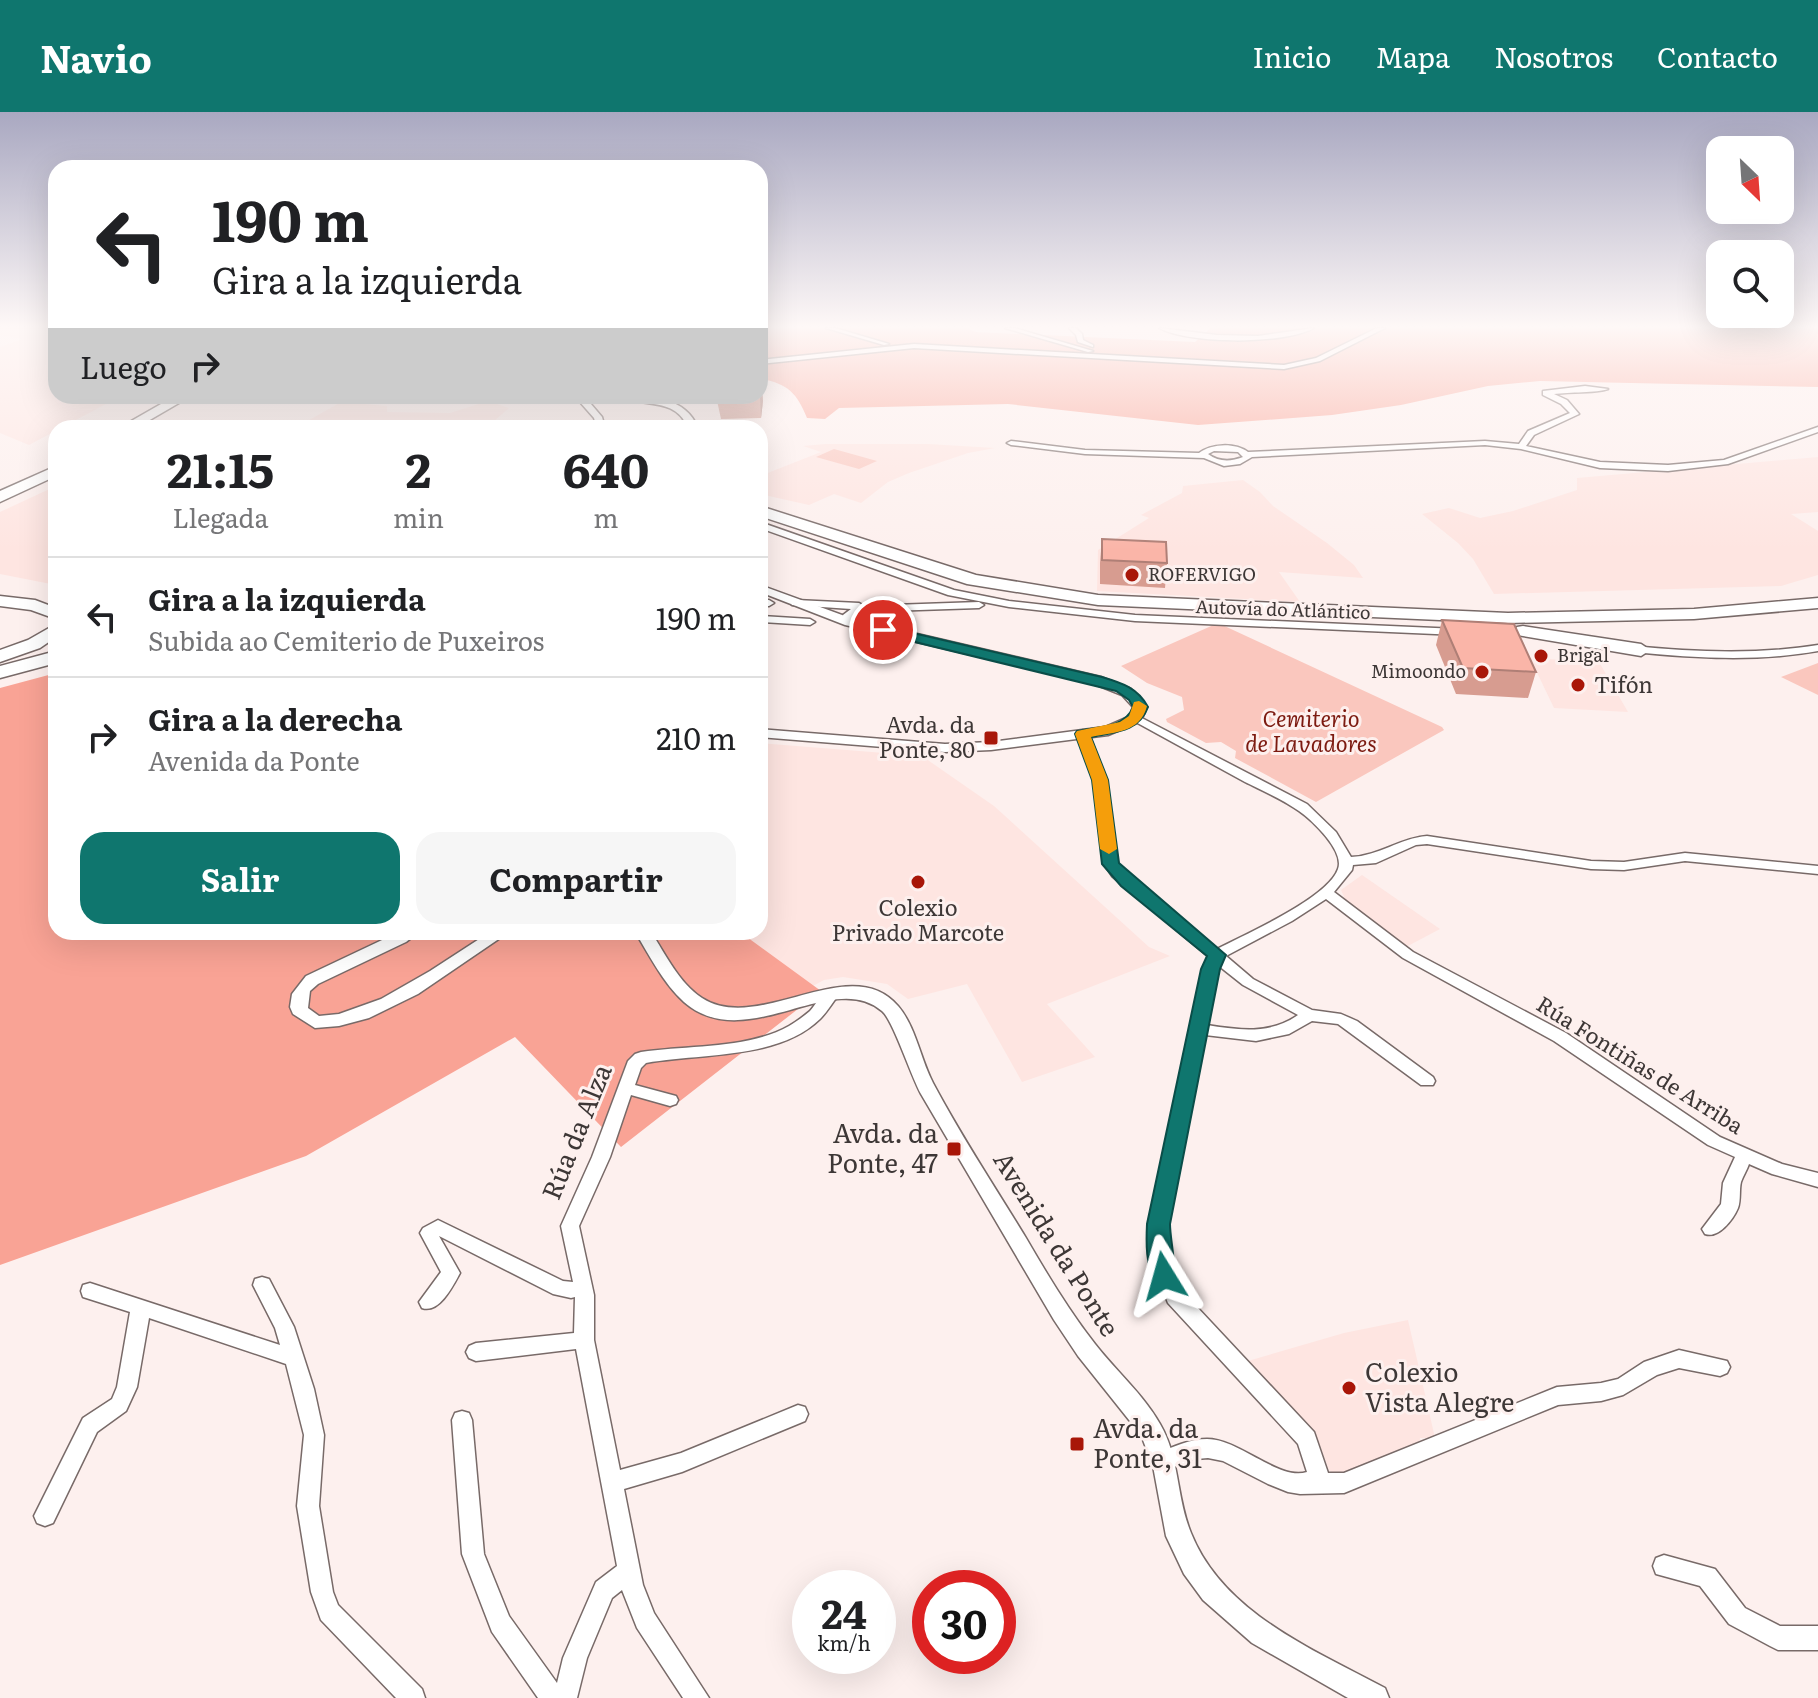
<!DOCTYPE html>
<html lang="es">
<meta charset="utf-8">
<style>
:root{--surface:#fff;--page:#f6f6f6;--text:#202124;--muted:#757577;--line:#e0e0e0;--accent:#0f766e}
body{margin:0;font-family:Literata,serif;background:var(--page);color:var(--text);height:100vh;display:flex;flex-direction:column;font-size:30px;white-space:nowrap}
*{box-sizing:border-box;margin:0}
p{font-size:26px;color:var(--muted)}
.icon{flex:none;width:44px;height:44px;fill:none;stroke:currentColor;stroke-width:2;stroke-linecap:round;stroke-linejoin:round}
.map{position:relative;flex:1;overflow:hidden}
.drawer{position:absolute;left:48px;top:308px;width:720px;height:520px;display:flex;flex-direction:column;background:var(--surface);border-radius:24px;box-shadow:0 8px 32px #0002}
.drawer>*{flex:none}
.hud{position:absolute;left:48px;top:48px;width:720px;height:244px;border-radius:24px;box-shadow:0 8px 32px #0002;background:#fff;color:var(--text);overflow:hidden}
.needle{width:52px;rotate:155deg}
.buttons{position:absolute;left:1706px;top:24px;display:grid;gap:16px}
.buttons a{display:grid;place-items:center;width:88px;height:88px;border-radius:16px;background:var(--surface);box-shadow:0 8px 32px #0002;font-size:40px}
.speed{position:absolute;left:792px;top:1458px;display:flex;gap:16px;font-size:40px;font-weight:700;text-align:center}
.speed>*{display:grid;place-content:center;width:104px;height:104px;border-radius:50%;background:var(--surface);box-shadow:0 8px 32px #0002;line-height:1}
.speed small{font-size:20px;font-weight:400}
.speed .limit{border:12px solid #d22;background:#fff;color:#111}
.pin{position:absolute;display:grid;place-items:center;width:68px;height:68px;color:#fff;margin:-34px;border:4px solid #fff;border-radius:50%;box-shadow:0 2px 8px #0007}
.me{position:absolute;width:88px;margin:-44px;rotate:352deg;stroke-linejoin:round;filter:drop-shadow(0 0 6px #0008)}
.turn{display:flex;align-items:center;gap:28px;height:168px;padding:0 32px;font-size:36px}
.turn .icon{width:104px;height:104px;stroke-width:2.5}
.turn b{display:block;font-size:56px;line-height:68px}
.then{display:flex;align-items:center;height:76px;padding:0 32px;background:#0003;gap:16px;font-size:30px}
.eta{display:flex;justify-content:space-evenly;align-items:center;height:136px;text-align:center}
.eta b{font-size:48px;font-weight:700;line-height:56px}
.cta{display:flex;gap:16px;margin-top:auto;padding:16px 32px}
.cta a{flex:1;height:92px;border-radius:24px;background:var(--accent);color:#fff;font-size:32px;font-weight:700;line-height:92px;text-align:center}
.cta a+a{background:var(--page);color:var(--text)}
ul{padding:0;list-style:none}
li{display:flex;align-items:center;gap:24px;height:120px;padding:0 32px;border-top:2px solid var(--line)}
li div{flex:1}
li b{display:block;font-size:30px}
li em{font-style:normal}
header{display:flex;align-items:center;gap:48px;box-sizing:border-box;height:112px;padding:0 40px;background:var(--accent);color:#fff}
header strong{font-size:38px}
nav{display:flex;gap:44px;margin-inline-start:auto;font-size:28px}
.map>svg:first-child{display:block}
</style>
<header>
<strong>Navio</strong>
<nav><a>Inicio</a><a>Mapa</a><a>Nosotros</a><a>Contacto</a></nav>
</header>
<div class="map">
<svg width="1818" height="1586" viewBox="0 0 1818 1586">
<rect width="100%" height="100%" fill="#fdf0ee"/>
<g fill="#fee5e1">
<polygon points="0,216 56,216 56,284 121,284 29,333 0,321 0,235 23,227 0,223"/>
<polygon points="488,289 509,296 486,316 233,316 243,311 304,311 341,290 387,294 387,300 450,301"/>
<polygon points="825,332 928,332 995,336 968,341 909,361 888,370 861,391 834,382 809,393 760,382 760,364 821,340 803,334"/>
<polygon points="1818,345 1818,400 1791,402 1818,419 1818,463 1781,474 1494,482 1473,447 1458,431 1422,402 1449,396 1480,406 1513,399 1577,378 1577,366"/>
<polygon points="1243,368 1260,380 1273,394 1327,431 1354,453 1363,466 1279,460 1300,490 1097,479 1098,438 1149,406 1141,403 1182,381 1183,374"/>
<polygon points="56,374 56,473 0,462 0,400"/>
<polygon points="1530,546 1599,550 1628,600 1554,596"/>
<polygon points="760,631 922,644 994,694 1149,835 1170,844 1047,892 1095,945 1022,970 967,872 908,887 887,872 843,865 824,868 796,883 658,820 760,820"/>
<polygon points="1362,763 1440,817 1406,835 1345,787 1341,778"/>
<polygon points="1408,1208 1435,1326 1420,1326 1419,1336 1338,1366 1329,1358 1317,1326 1300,1304 1248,1249 1344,1221"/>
</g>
<g fill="#fac7be">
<polygon points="834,337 877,349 859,357 816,345"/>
<polygon points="1218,511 1442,615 1444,618 1316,690 1235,646 1236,639 1221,630 1206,631 1167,610 1166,607 1184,598 1182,585 1147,571 1121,554"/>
<polygon points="1818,551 1818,583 1781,565"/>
</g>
<g fill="#f9a395">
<path d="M760,216h207l9,4 219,10 16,-14h607v59l-278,-6 -52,5 -87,19 -69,10 -134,10 -190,-21 -169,4 -14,11 -18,-1c-10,-25 -20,-35 -47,-39z"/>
<polygon points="56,561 56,820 740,820 821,879 621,1035 515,925 306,1044 0,1153 0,576"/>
</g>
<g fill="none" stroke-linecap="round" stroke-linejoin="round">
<defs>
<g id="minor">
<polygon points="826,216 835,216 889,232 884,233"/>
<polygon points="1005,216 1014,216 1093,239 1088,240"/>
<polygon points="1069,216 1076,216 1082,222 1083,228 1093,233 1093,235 1078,230 1076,223"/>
<path d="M1159,216l58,7 41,1 56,-8c-31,17 -125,16 -155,0z"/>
<polygon points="1377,216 1385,216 1320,249 1284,257 914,236 760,252 760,248 914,232 1284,253 1316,246"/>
<path d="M1585,274l23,3c-11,4 -39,3 -54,5l13,6 12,14 -45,21 -8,11 74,16 68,3 56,-5 94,-33v5l-90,32 -60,7 -68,-3 -79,-19 -36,-4 -233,12 -12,7 -16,2 -20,-8 -119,-4 -74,-9 -4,-2 4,-2 74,9 114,3c12,-9 35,-11 49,-1l237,-11 34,3 9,-13 42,-18 -9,-9 -18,-9v-4zM1214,339l24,1 5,5c-13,5 -24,5 -35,-3z"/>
<polygon points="579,285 585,285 602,305 605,316 597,316 594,306 579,289"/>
<polygon points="760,410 954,478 1009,489 1135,503 1458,517 1463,520 1458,523 1135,509 1009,495 948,483 760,416"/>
<polygon points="760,488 769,488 774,491 769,494 760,494"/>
<polygon points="796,488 859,491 864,494 979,490 984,493 979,496 859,500 853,504 853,512 849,513 844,510 843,503 851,497 792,493 791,491"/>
<polygon points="760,504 810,507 815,510 810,513 760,510"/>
<path d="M1818,533v6c-62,11 -123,7 -185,1l-5,-3 5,-3c62,6 123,9 185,-1z"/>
<path d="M1136,603l171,89 29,28 15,25c28,-1 49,-19 76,-21l164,25 33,1 61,-9 133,13v8l-133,-13 -61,9 -33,-1 -164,-25 -11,1 -40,18 -23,2 -1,5 -18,22 79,60 153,81 154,104 62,27 36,9v14l-46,-13 -23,-10c-2,6 -6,12 -8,18 -2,8 0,18 -3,26 -5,12 -20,31 -33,26l-3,-5 19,-25 2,-21 12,-26 -27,-12 -154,-104 -151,-83 -77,-59 -34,22 -66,35 27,23 59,31 29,4 16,7 76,56 2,4 -2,4h-12l-83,-61 -26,-3 -23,13 -33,7 -51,-6 -37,189 3,38 11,29 132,141 14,41h16l213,-86 44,-4 17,-4 26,-17 35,-12 48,11 3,6 -3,6 -7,3 -41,-8 -22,7 -34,20 -22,6 -43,4 -214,88 -44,1 -12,-2 -20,-8 -45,-23 -15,-3 -12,1 -31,11 -7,-3 -4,-7 4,-7c15,-6 32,-14 49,-14 33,0 71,42 100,33l-9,-28 -130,-141 -16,-41 -2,-38 53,-255 6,-12 -97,-81 -8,-12 -10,-84 -17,-46 6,-4 6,4 17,46 12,84 4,6 95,79c29,-15 111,-51 121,-80 7,-18 -26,-49 -39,-58 -17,-12 -36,-20 -54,-29 -38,-21 -75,-41 -113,-62v-4zM1219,854l24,19 55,30c-28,20 -60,15 -91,10z"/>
<path d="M831,877l8,5c-6,8 -12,18 -19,25 -42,41 -120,34 -174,44l-5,5 -6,17 41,11 2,4 -2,4 -6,2 -39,-11 -21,62 -31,69 15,69v45l26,130 61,-17 117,-48 7,2 3,7 -3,7 -123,51 -58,17 19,96 11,28 55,85h-26l-46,-70 -15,-38 -10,8 -25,60 -10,40h-39l-46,-66 -30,-78 -10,-134 3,-7 7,-2 7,2 3,7 12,134 25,62 48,67 6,-25 33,-76 21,-16 -41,-217 -100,12 -7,-3 -3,-6 3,-6 7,-3 98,-10 1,-36 -4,1 -18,-4 -114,-58 21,37c-7,13 -21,41 -38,35l-3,-6 22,-30 -21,-39 3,-5 15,-8 125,61 10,1 -12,-56 31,-69 36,-96 7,-7 6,-2c46,-7 108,-3 148,-26 7,-4 15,-10 21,-15 7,-8 11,-18 21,-22z"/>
<polygon points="262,1165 269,1167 294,1215 314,1277 324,1323 319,1394 333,1480 338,1493 422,1577 425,1586 396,1586 321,1508 311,1480 297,1394 304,1323 286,1252 149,1206 137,1275 126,1299 97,1320 53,1411 45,1414 37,1411 34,1404 83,1306 112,1287 117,1275 130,1200 83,1185 81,1179 83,1173 90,1171 280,1233 275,1216 253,1173 255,1167"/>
<polygon points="1664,1443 1715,1457 1745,1496 1780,1514 1818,1514 1818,1538 1778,1538 1770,1534 1729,1512 1700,1474 1656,1462 1653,1454 1656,1446"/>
</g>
<g id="tertiary">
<polygon points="577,284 602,284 588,291"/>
<path d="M617,284c30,0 68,-1 81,32h-10c-12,-32 -47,-20 -71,-32z"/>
<polygon points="760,473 853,507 1101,565 1131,577 1147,595 1141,609 1108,623 991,638 945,640 760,625 760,617 945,632 991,630 1105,615 1130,604 1133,595 1122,583 1092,571 845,513 760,480"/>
<polygon points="399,820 419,820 406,830 318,872 310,879 308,896 319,904 339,902 381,887 430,859 490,820 509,820 418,882 369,906 339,914 315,916 293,902 290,895 292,882 306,864"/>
<path d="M635,820h16c15,23 28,51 51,66 57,37 148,-48 196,8 18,21 22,52 35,77 28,53 62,104 93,155 21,36 43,73 69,106 21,27 48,50 65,80 20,34 16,73 31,109 32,80 123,117 194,155l4,10h-41l-96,-55 -49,-43 -19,-26 -18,-38 -13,-70 -12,-31 -63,-79 -24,-36 -133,-226c-10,-18 -28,-74 -39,-83 -50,-43 -136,45 -198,-9 -21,-19 -34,-46 -49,-70z"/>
</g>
<g id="motorway">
<polygon points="175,284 191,284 136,316 119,316"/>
<polygon points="56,354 56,364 0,390 0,379"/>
<polygon points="760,394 976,463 1098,483 1508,501 1694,497 1818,486 1818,496 1694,507 1508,511 1098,493 967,472 760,404"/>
<polygon points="0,484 35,488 56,496 56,507 31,498 0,494"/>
<polygon points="56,512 56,525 40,536 0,550 0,538 28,528"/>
<polygon points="1523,514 1641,532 1650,538 1641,544 1517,523 1514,519 1517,515"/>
<polygon points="56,539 56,551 0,566 0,554"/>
</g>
</defs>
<use href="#minor" stroke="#786a68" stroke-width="3"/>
<use href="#tertiary" stroke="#786a68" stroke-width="3"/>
<use href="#motorway" stroke="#786a68" stroke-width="3"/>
<use href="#minor" fill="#fff" fill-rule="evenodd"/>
<use href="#tertiary" fill="#fff" fill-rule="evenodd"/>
<use href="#motorway" fill="#fff" fill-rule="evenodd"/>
</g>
<g fill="#d79c90">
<polygon points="716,284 760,284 763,289 761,306 721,307"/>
<polygon points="1102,427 1167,451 1165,476 1100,472 1100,451"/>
<polygon points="1442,508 1536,560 1528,586 1456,582 1436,533"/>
</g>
<polygon fill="#af7f76" points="762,269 763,289 761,306 760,285"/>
<g fill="#fab5a8" stroke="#af7f76" stroke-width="2">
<polygon points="760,269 762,269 760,285 719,287 718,284 760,284"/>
<polygon points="1102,427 1166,430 1167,451 1102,448"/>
<polygon points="1442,508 1514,512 1536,560 1463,556"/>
</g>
<linearGradient id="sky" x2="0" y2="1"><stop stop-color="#a9a8c1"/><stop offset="0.49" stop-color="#fef8f7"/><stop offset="1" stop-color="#fef8f7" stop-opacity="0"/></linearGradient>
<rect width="1818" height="438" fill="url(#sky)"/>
<path fill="#0f766e" stroke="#0a4d48" stroke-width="2" d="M883,514l219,51c20,6 36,11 46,30 -9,25 -33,25 -57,30l17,43 11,83 107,92 -6,14 -50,255c0,16 8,48 2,59l-8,3 -9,-3c-9,-18 -9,-39 -8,-59l54,-255 6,-13 -86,-70 -19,-22 -10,-84 -17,-46 2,-3c19,-4 48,-3 56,-24l-4,-7 -13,-9 -238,-58 -2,-3z"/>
<path fill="#f59e0b" d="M1139,589l8,5c-7,27 -32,26 -56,31l17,43 9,69 -8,5 -9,-5 -8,-69 -17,-46 2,-3 43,-9 9,-6 5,-14z"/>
<g fill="#a81608" stroke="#fdf0ee" stroke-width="3">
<circle cx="1132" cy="463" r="8"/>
<circle cx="1541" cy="544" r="8"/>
<circle cx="1482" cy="560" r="8"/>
<circle cx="1578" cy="573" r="8"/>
<rect x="983" y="618" width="16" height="16" rx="4"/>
<circle cx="918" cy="770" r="8"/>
<rect x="946" y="1029" width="16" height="16" rx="4"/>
<circle cx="1349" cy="1276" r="8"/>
<rect x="1069" y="1324" width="16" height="16" rx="4"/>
</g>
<g text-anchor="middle" stroke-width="6" stroke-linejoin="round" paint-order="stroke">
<g font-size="18" fill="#3d3736" stroke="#fdf0ee" text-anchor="start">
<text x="1148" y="469">ROFERVIGO</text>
<text x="1557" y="550">Brigal</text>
<text x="1466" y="566" text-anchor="end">Mimoondo</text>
</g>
<g font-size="18" fill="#3d3736" stroke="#fdf0ee">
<text transform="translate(1283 498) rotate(2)" y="6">Autovía do Atlántico</text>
</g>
<g font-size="22" fill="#3d3736" stroke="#fdf0ee" text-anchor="start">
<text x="1594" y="581">Tifón</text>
<text x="975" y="621" text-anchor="end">Avda. da<tspan x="975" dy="25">Ponte, 80</tspan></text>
<text x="918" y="804" text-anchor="middle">Colexio<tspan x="918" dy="25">Privado Marcote</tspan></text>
</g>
<g font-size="22" font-style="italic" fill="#7c1a10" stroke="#fdf0ee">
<text x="1311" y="615">Cemiterio<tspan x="1311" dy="25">de Lavadores</tspan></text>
</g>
<g font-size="22" fill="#3d3736" stroke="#fdf0ee">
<text transform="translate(1640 953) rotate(32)" y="8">Rúa Fontiñas de Arriba</text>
</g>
<g font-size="26" fill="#3d3736" stroke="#fdf0ee">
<text transform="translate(577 1020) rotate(-68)" y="9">Rúa da Alza</text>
<text transform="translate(1056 1132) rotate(58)" y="9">Avenida da Ponte</text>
</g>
<g font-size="26" fill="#3d3736" stroke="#fdf0ee" text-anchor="start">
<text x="938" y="1031" text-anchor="end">Avda. da<tspan x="938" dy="30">Ponte, 47</tspan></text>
<text x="1365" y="1270">Colexio<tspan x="1365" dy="30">Vista Alegre</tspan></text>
<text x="1093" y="1326">Avda. da<tspan x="1093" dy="30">Ponte, 31</tspan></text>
</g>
</g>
</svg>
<div class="buttons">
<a><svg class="needle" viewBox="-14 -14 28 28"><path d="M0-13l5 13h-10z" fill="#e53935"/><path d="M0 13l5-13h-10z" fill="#757577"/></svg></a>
<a><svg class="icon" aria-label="search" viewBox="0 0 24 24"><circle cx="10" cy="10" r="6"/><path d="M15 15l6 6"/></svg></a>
</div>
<div class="speed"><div>24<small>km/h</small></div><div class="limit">30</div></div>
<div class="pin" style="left:883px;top:518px;background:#d93025"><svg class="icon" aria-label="arrive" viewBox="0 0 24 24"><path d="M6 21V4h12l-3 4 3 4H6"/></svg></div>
<svg class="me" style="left:1164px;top:1164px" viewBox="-20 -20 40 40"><path d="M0-17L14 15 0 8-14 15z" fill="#0f766e" stroke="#fff" stroke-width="4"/></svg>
<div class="hud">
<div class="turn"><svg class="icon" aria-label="left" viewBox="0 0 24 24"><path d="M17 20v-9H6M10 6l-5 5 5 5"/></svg><div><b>190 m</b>Gira a la izquierda</div></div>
<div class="then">Luego<svg class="icon" aria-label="right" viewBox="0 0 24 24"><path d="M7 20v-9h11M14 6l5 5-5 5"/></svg></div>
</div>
<section class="drawer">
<div class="eta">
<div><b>21:15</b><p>Llegada</p></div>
<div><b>2</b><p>min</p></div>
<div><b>640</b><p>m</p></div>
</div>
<ul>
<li><svg class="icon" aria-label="left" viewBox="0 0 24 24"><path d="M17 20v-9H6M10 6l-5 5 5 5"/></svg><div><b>Gira a la izquierda</b><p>Subida ao Cemiterio de Puxeiros</p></div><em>190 m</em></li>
<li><svg class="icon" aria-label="right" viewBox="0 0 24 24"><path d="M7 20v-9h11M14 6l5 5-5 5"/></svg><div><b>Gira a la derecha</b><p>Avenida da Ponte</p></div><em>210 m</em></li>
</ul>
<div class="cta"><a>Salir</a><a>Compartir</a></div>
</section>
</div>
